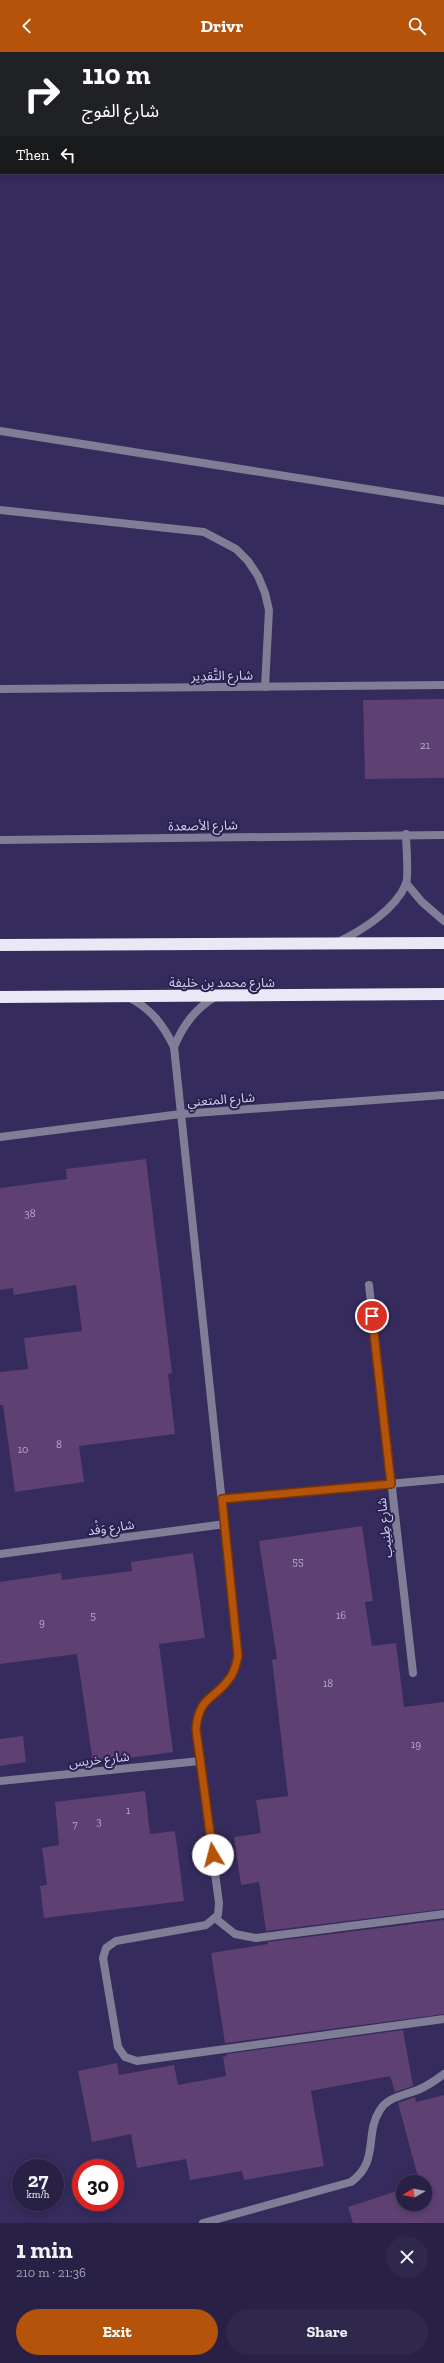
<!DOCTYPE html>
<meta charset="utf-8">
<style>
:root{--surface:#282045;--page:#30284c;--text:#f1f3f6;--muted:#a5a3b3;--line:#443e5e;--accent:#b45309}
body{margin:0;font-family:"Zilla Slab","Noto Sans Arabic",serif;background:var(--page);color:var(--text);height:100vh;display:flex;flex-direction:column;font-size:15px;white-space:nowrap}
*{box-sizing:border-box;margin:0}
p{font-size:13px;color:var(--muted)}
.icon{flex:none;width:22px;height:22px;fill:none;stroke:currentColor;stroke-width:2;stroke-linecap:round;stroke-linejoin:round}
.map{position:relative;height:2171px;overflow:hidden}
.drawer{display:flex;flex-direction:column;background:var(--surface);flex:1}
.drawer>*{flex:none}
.top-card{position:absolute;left:0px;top:0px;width:444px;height:122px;box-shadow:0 2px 6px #0003,0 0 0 1px var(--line);background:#202124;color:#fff;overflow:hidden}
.needle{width:26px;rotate:261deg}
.tools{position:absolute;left:396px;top:2123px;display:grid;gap:8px}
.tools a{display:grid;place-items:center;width:36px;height:36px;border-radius:50%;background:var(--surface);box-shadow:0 2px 6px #0003,0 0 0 1px var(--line);font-size:20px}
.speed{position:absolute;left:12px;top:2107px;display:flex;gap:8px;font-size:20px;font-weight:700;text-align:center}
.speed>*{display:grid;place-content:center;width:52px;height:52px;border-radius:50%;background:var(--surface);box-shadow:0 2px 6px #0003,0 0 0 1px var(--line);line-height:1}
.speed small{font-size:10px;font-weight:400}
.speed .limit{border:6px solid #d22;background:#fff;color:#111}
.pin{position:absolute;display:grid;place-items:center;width:34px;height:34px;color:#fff;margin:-17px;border:2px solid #fff;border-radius:50%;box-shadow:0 1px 4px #0007}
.me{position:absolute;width:44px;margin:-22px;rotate:352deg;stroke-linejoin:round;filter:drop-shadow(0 0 3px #0008)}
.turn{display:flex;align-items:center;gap:14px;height:84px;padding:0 16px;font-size:18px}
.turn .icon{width:52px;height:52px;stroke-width:2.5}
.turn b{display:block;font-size:28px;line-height:34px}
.then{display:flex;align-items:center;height:38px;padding:0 16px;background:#0003;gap:8px;font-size:15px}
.round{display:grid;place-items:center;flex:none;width:42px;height:42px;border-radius:21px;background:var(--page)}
.overview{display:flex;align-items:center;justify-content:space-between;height:68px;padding:0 16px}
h1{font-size:24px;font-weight:700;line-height:30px}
.primary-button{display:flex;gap:8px;margin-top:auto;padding:8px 16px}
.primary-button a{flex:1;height:46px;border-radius:24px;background:var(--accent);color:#fff;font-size:16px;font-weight:700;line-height:46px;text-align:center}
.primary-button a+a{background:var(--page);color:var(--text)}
header{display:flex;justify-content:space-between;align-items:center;height:52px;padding:0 16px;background:var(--accent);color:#fff;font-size:18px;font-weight:700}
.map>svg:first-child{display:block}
</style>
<header><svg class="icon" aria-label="back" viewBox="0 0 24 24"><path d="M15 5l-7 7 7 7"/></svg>Drivr<svg class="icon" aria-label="search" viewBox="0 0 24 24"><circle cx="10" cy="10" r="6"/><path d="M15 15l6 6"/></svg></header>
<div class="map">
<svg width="444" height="2171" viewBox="0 0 444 2171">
<rect width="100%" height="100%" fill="#352b5c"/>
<g fill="#5e4073">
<polygon points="444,647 444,726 365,727 363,648"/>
<polygon points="146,1107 172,1321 168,1322 175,1382 79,1394 84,1430 15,1440 3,1353 0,1353 0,1320 28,1317 24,1286 82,1279 76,1233 14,1243 13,1236 0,1238 0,1136 67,1127 66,1117"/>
<polygon points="362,1474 373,1549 365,1550 372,1594 396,1591 404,1655 444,1650 444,1857 266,1879 259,1830 241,1833 234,1785 261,1781 256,1748 288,1744 272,1608 277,1607 259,1489"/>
<polygon points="193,1501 205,1586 159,1592 173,1700 93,1711 77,1602 0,1612 0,1530 61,1521 62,1528 132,1519 131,1510"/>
<polygon points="23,1684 26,1710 0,1714 0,1687"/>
<polygon points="145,1739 150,1782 175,1779 184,1849 44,1866 40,1834 47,1833 42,1796 59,1793 55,1750"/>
<polygon points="444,1868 444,1962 225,1991 211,1901 268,1892 268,1890"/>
<polygon points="403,1978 413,2034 395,2040 390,2024 311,2039 324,2114 244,2128 242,2119 190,2128 186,2107 137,2116 131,2082 92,2090 78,2019 117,2011 119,2023 174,2013 178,2033 226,2024 223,2005 227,2004 227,2002"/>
<polygon points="444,2043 444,2171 353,2171 348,2155 403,2137 403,2152 425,2152 425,2130 403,2130 403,2137 401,2130 418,2125 398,2051 415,2045 416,2050"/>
</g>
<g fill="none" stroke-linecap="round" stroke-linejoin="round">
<g stroke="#807d96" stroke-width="8">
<polyline points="0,458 204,480 236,497 248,509 258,524 265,541 269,558 265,635"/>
<polyline points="215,1866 235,1882 256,1886 444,1862"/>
</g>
<g stroke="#807d96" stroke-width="8">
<polyline points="0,379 444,449"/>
<polyline points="0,637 444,633"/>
<polyline points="0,788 444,783"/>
<polyline points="406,831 422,850 444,869"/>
<path d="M338,890c23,-11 57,-32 68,-58 3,-7 0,-40 0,-50"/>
<path d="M128,945c22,11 35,27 46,50l64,608c-2,9 -3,17 -9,24 -15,21 -30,17 -33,50l23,174 -1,12 -12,10 -90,16 -10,7 -3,10 15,89 7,10 12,4 307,-42"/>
<path d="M174,995c9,-22 21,-38 42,-51"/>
<polyline points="0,1085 181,1062 444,1043"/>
<polyline points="369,1233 413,1621"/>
<polyline points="222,1447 444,1427"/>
<polyline points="0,1502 225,1472"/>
<polyline points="0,1729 200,1709"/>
<path d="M203,2171l148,-41c29,-21 13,-48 29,-72 8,-14 27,-15 40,-21 9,-4 16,-9 24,-15"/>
</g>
<g stroke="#e9e8f5" stroke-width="12">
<polyline points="0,893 444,891"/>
<polyline points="0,945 444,942"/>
</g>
</g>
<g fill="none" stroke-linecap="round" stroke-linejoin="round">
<defs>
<path id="route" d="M213,1803l-17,-126c3,-33 18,-29 33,-50 6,-7 7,-15 9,-23l-16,-157 169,-15 -19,-168"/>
</defs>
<use href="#route" stroke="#753606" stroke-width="10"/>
<use href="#route" stroke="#b45309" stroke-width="7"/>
</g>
<g text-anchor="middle" stroke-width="4" stroke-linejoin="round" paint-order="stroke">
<g font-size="11" fill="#b5abce">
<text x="425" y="697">21</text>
<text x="30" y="1165">38</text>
<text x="59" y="1396">8</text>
<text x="23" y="1401">10</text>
<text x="298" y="1513">55</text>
<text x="93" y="1567">5</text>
<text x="341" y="1567">16</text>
<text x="42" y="1574">9</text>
<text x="328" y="1635">18</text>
<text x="416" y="1696">19</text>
<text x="128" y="1762">1</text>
<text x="99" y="1773">3</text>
<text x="75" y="1776">7</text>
</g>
<g font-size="13" fill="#d2cfed" stroke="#2b2150">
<text transform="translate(222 623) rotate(-1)" y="5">شارع التَّقدِير</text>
<text transform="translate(203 773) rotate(-1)" y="5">شارع الأصعدة</text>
<text x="222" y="935">شارع محمد بن خليفة</text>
<text transform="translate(221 1047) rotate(-4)" y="5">شارع المتعني</text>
<text transform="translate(111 1475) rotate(-8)" y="5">شارع وَفْد</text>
<text transform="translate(384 1476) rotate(-96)" y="5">شارع طِنِيب</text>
<text transform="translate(99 1707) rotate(-6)" y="5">شارع خريس</text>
</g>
</g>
</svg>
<div class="tools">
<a><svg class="needle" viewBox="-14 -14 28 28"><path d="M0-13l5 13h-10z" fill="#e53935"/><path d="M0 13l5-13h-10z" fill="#a5a3b3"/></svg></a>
</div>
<div class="speed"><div>27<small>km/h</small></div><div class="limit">30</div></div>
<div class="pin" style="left:372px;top:1264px;background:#d93025"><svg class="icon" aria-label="arrive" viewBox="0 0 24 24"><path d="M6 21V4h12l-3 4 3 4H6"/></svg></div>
<svg class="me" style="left:213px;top:1803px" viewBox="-20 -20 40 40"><circle r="19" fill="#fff"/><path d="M0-13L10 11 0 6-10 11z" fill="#b45309"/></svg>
<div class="top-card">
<div class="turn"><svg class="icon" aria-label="right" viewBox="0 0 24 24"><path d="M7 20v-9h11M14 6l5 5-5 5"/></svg><div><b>110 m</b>شارع الفوج</div></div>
<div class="then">Then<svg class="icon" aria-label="left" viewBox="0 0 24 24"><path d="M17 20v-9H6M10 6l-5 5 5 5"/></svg></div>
</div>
</div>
<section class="drawer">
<div class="overview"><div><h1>1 min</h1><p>210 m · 21:36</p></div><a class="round"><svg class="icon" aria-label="close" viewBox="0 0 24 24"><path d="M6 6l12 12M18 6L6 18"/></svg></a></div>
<div class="primary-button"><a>Exit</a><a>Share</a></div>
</section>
